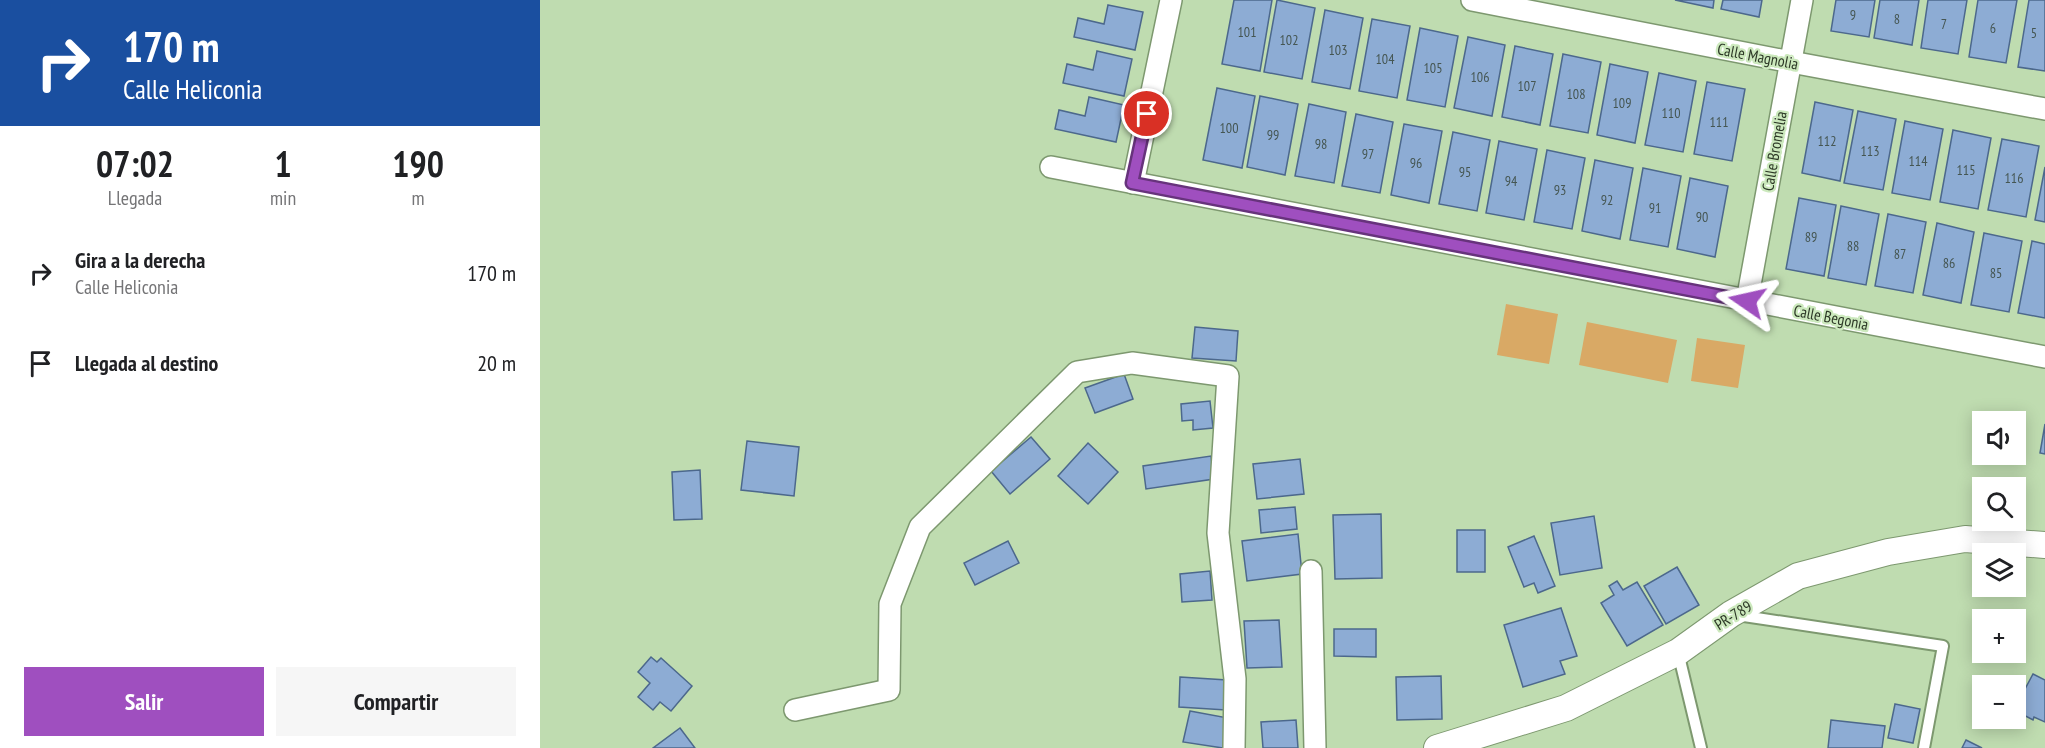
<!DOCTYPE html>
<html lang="es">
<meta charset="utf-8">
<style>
:root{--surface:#fff;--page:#f6f6f6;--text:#202124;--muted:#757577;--accent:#9f4fbf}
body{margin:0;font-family:"PT Sans Narrow",sans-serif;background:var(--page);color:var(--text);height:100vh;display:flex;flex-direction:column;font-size:22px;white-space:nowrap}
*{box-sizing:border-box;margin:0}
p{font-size:20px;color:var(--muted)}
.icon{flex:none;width:33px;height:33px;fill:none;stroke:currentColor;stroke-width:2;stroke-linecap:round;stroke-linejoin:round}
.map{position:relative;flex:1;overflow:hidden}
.drawer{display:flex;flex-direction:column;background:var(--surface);width:540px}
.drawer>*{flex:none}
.banner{background:#1a4fa0;color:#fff;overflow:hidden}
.buttons{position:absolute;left:1432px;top:411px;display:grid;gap:12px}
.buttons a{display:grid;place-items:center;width:54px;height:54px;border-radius:0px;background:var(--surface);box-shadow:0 3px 15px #0003;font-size:30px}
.pin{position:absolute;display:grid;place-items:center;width:51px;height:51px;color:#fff;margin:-26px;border:3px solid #fff;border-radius:50%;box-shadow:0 2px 6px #0007}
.me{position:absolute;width:66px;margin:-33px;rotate:281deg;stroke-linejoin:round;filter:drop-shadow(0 0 4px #0008)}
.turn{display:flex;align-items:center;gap:21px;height:126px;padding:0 24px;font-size:27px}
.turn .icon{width:78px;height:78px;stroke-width:2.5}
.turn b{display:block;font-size:42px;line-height:51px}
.eta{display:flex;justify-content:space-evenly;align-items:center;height:102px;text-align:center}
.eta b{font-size:36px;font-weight:600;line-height:42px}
.primary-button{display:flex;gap:12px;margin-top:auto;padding:12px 24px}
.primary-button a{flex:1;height:69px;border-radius:0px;background:var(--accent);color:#fff;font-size:24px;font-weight:600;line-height:69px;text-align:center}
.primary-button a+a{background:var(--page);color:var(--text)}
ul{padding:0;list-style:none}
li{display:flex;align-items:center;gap:18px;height:90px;padding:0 24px}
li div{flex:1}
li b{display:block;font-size:22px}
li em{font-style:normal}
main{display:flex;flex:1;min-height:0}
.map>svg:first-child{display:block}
</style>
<main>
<section class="drawer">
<div class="banner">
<div class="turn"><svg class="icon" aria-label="right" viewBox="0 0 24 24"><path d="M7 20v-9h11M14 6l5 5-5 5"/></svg><div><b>170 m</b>Calle Heliconia</div></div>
</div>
<div class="eta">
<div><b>07:02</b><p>Llegada</p></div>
<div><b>1</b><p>min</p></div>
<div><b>190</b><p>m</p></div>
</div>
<ul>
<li><svg class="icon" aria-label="right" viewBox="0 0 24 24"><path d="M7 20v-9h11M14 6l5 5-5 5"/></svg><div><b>Gira a la derecha</b><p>Calle Heliconia</p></div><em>170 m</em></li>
<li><svg class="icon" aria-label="arrive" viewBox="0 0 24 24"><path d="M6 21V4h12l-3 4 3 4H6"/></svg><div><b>Llegada al destino</b></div><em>20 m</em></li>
</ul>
<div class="primary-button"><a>Salir</a><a>Compartir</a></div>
</section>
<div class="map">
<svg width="1505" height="748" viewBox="0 0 1505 748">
<rect width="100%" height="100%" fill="#bfdcb0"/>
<g fill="#d9a965">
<polygon points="966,304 1018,314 1009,364 957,355"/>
<polygon points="1047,322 1137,340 1128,383 1039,365"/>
<polygon points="1157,338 1205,345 1198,388 1151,381"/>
</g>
<g fill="#8dacd4" stroke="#4c688c" stroke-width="1.5">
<polygon points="694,0 732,0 720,71 682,64"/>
<polygon points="737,0 775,8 762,79 724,72"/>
<polygon points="1135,0 1174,0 1173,8"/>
<polygon points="1183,0 1222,0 1219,17 1181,9"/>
<polygon points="1296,0 1335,0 1329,37 1291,31"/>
<polygon points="1340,0 1379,0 1372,45 1334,38"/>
<polygon points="1388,0 1427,0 1418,54 1381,48"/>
<polygon points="1438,0 1477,0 1466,63 1429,57"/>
<polygon points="1489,0 1505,0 1505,71 1478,67"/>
<polygon points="568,5 603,12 595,50 534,37 538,18 564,24"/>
<polygon points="785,10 823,18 810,89 772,82"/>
<polygon points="832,19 870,26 857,98 819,91"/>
<polygon points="880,28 918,36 905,107 867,100"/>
<polygon points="928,37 965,45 952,116 914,108"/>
<polygon points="975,46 1013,54 1000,125 962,117"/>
<polygon points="557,51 592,59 584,96 523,83 527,64 553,70"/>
<polygon points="1023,54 1061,62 1048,133 1010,126"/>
<polygon points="1070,64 1108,72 1095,143 1057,135"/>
<polygon points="1119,73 1156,81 1143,152 1105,145"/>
<polygon points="1167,82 1205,89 1192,161 1154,154"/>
<polygon points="677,88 715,96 702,168 663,160"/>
<polygon points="720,96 758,104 745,175 707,167"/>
<polygon points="549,97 584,105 576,142 515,129 519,110 545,116"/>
<polygon points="1275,102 1313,110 1300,181 1262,173"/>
<polygon points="769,104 806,112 794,183 755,176"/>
<polygon points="1318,111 1356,119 1343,190 1304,183"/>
<polygon points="816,114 853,122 840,193 802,186"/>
<polygon points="1365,121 1403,129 1390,200 1352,193"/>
<polygon points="864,124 902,131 889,203 851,195"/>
<polygon points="1413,130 1451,138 1438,209 1400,202"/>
<polygon points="913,132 950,140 937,211 899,204"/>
<polygon points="1462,139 1499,146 1486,217 1448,210"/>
<polygon points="959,141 997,149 984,220 946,213"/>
<polygon points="1007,150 1045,158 1032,229 994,222"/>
<polygon points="1055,160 1093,168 1080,239 1042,231"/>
<polygon points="1505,167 1505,222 1495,220"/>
<polygon points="1103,168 1141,176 1128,247 1090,240"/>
<polygon points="1150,178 1188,186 1175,257 1137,249"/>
<polygon points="1259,198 1296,205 1284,276 1246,269"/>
<polygon points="1301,206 1339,214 1326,285 1288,278"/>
<polygon points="1348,214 1386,222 1373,293 1335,286"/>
<polygon points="1397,223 1434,232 1421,303 1383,295"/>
<polygon points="1444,233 1482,241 1469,312 1431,305"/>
<polygon points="1492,241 1505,244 1505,318 1478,313"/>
<polygon points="655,327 698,331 696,361 652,358"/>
<polygon points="584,374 593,399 555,413 545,388"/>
<polygon points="670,401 673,428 653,430 653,420 642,421 641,404"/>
<polygon points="1505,424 1505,454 1500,453"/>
<polygon points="491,437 510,459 470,494 451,471"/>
<polygon points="207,441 259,447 254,496 201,490"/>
<polygon points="548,443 578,472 548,504 518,476"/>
<polygon points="671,456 674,479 606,489 603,466"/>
<polygon points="760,459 764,494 717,499 713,464"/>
<polygon points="160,470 162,519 134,520 132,472"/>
<polygon points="755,507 757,529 721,533 719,510"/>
<polygon points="841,514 842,578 795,579 793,515"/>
<polygon points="1054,516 1062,568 1020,575 1011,523"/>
<rect x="917" y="530" width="28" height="42"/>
<polygon points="758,534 762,574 707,581 702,541"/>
<polygon points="994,536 1015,586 998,593 994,583 984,587 968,547"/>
<polygon points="468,541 479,563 435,585 424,563"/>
<polygon points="1137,567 1159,605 1126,624 1104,586"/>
<polygon points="670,571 672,600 642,602 640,574"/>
<polygon points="1077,581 1083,590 1097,582 1123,625 1087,646 1061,603 1074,595 1069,586"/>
<polygon points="1021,608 1037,656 1020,661 1025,674 983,687 964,625"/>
<polygon points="739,620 742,667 707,668 704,621"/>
<polygon points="794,629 836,629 836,657 794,656"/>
<polygon points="111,657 117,662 121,658 152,686 131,711 120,702 113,710 98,697 110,683 98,672"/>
<polygon points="1493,674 1505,680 1505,722 1494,717 1493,720 1476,711 1476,706"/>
<polygon points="901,676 902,719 857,720 856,677"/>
<polygon points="640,677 687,680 686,710 639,707"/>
<polygon points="1355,704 1380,709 1373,743 1348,738"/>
<polygon points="650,711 688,718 683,748 643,742"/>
<polygon points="756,720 758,748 723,748 721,722"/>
<polygon points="1291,720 1345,726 1342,748 1288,748"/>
<polygon points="140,728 155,748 113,748"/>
<polygon points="1426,740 1442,748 1422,748"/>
</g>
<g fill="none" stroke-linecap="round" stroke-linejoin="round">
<defs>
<g id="service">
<polyline points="1197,615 1403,646 1384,748"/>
<polyline points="1138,652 1161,748"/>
</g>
<g id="minor">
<polyline points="932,0 1251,62 1505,109"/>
<polyline points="511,167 1505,357"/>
<polyline points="593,183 631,0"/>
<polyline points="1207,301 1262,0"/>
<polyline points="771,571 775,748"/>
<polyline points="255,710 349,690 350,604 380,527 537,372 592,363 688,376 678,533 695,679 694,748"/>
</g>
<polyline id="tertiary" points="897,748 1026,708 1138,652 1191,614 1258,576 1348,552 1425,539 1505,545"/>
</defs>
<use href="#service" stroke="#7d986f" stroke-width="14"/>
<use href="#minor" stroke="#7d986f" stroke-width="24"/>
<use href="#tertiary" stroke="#7d986f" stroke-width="28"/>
<use href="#service" stroke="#fff" stroke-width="10"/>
<use href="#minor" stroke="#fff" stroke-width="21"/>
<use href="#tertiary" stroke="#fff" stroke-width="26"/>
</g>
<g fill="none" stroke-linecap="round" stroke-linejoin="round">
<defs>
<polyline id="route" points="607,114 592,183 1207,301"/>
</defs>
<use href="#route" stroke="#67337c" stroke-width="15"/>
<use href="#route" stroke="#9f4fbf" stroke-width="10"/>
</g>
<g text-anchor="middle" stroke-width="4.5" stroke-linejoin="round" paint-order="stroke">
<g font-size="14" fill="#455652">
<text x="1313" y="20">9</text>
<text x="1357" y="24">8</text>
<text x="1404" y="29">7</text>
<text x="1453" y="33">6</text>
<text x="707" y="37">101</text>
<text x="1494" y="38">5</text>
<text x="749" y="45">102</text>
<text x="798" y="55">103</text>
<text x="845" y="64">104</text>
<text x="893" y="73">105</text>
<text x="940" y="82">106</text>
<text x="987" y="91">107</text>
<text x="1036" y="99">108</text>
<text x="1082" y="108">109</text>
<text x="1131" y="118">110</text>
<text x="1179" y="127">111</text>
<text x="689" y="133">100</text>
<text x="733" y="140">99</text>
<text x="1287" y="146">112</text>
<text x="781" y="149">98</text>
<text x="1330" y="156">113</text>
<text x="828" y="159">97</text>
<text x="1378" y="166">114</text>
<text x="876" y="168">96</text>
<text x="1426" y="175">115</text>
<text x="925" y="177">95</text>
<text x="1474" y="183">116</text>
<text x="971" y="186">94</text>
<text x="1020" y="195">93</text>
<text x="1067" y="205">92</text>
<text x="1115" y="213">91</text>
<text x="1162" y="222">90</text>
<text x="1271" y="242">89</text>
<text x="1313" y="251">88</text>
<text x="1360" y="259">87</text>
<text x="1409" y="268">86</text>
<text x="1456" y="278">85</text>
</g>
<g font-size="16" fill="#2d3927" stroke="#cce9bd">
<text transform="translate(1218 56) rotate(11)" y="6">Calle Magnolia</text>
<text transform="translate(1234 151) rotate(-80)" y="6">Calle Bromelia</text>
<text transform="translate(1291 317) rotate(11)" y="6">Calle Begonia</text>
<text transform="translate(1193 615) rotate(-32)" y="6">PR-789</text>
</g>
</g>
</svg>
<div class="buttons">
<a><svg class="icon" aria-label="sound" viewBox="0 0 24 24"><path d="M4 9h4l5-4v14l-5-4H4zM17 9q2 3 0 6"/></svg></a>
<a><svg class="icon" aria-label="search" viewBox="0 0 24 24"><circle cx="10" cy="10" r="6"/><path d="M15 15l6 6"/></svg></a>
<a><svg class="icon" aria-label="layers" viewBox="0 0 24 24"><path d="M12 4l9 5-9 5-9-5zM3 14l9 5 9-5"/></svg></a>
<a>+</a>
<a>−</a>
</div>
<div class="pin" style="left:607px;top:114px;background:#d93025"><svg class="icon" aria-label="arrive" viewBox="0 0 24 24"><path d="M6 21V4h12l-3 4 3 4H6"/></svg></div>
<svg class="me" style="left:1207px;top:301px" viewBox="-20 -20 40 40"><path d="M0-17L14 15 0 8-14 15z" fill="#9f4fbf" stroke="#fff" stroke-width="4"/></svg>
</div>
</main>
